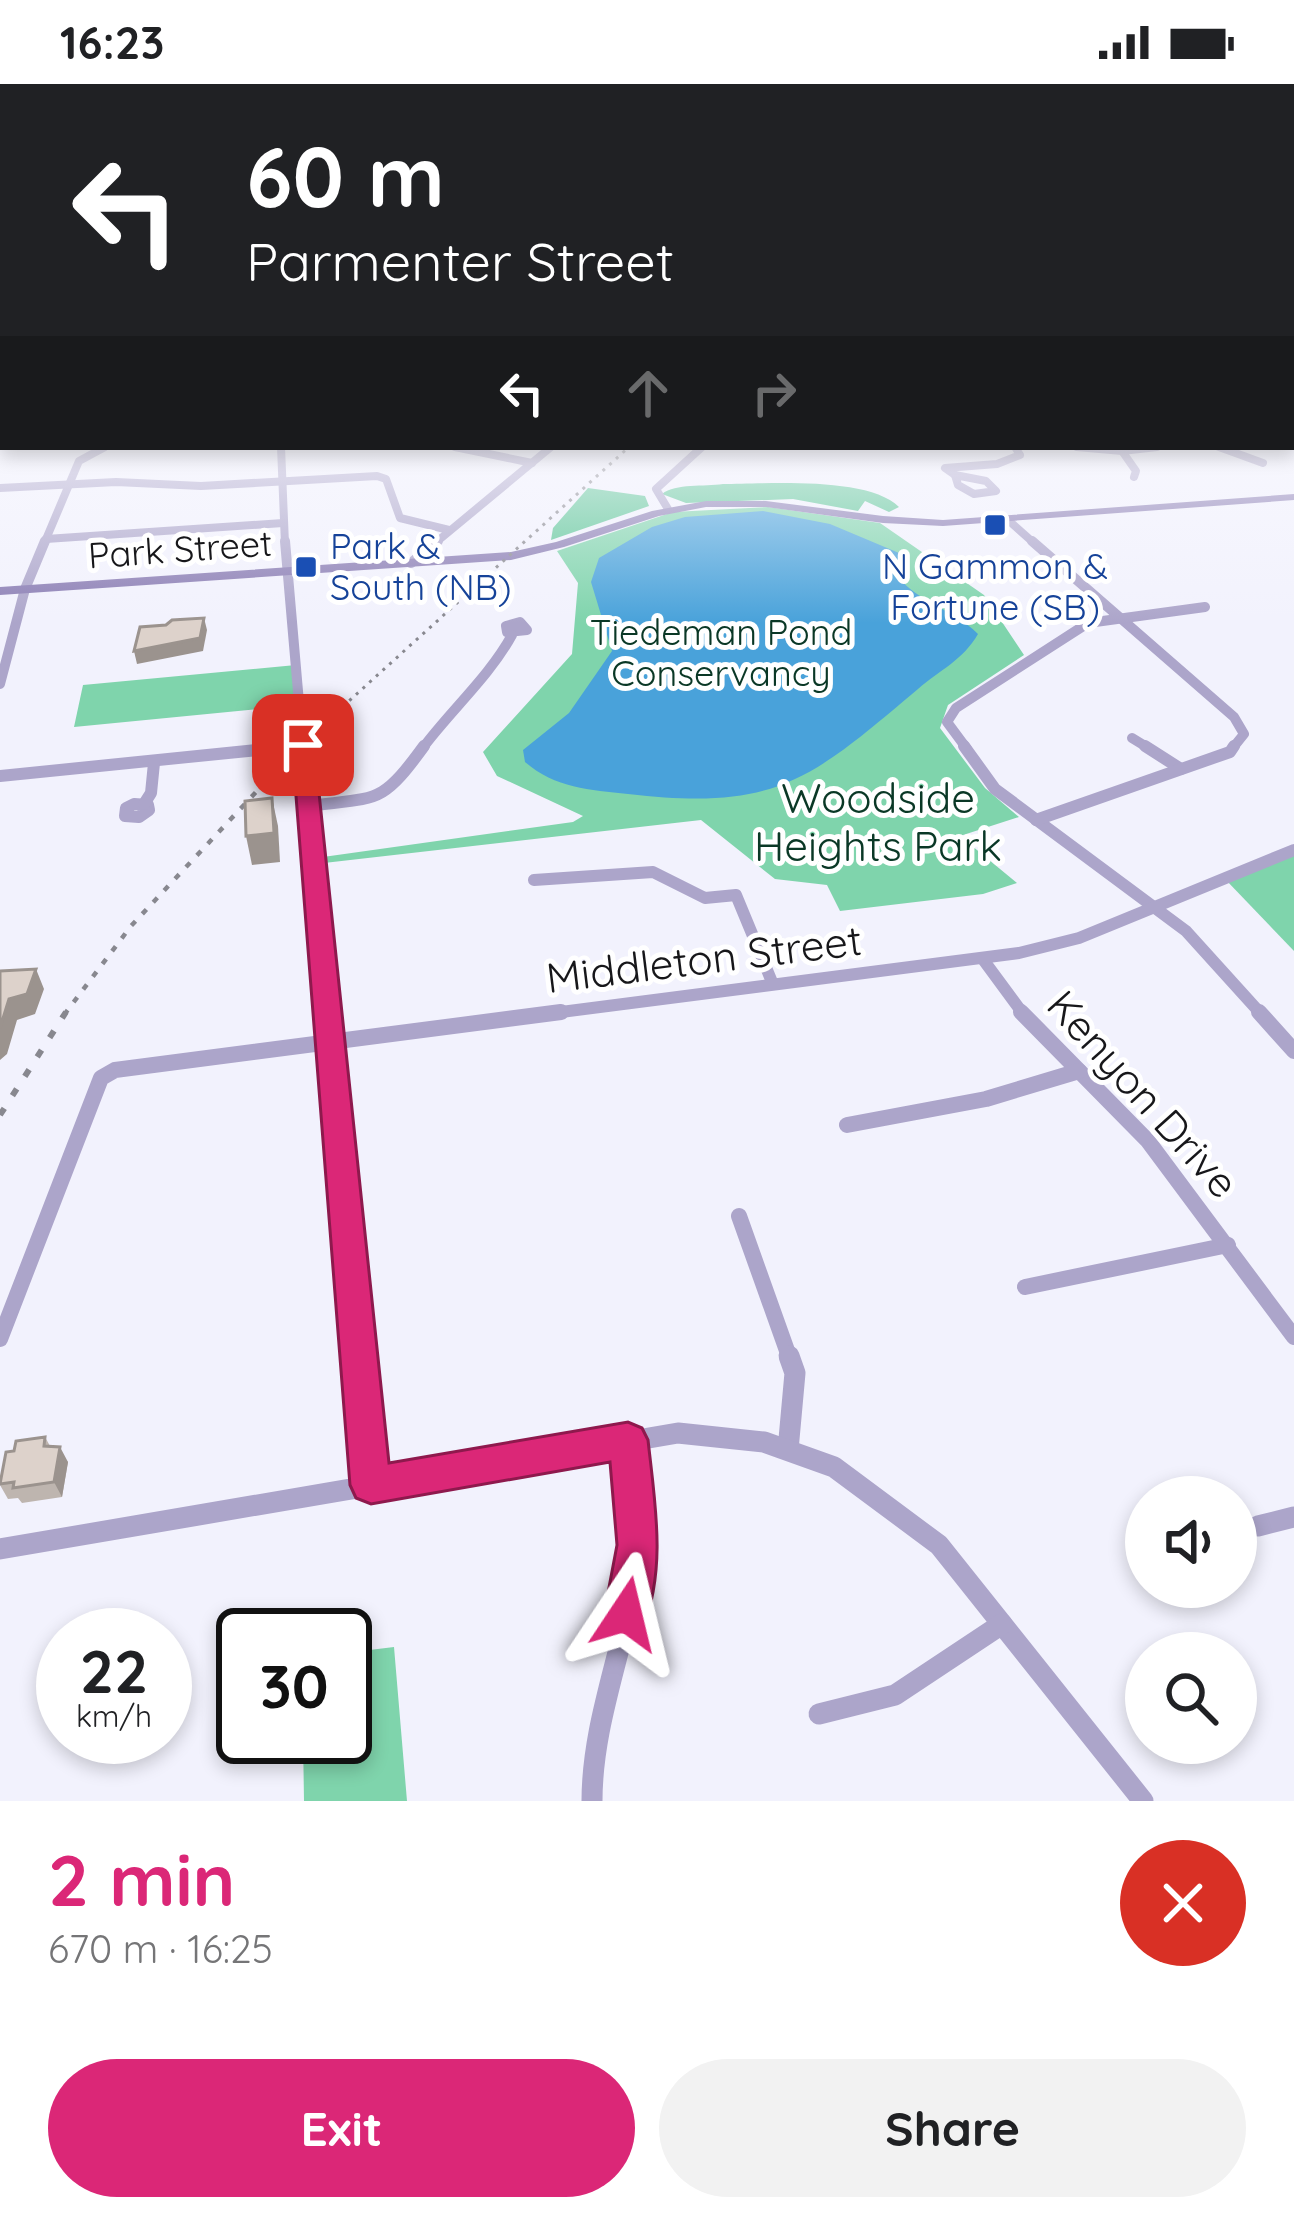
<!DOCTYPE html>
<meta charset="utf-8">
<style>
:root{--surface:#fff;--page:#f2f2f2;--text:#202124;--muted:#757577;--accent:#db2777}
body{margin:0;font-family:Quicksand,sans-serif;background:var(--page);color:var(--text);height:100vh;display:flex;flex-direction:column;font-size:45px;white-space:nowrap}
*{box-sizing:border-box;margin:0}
p{font-size:39px;color:var(--muted)}
.icon{flex:none;width:66px;height:66px;fill:none;stroke:currentColor;stroke-width:2;stroke-linecap:round;stroke-linejoin:round}
.map{position:relative;height:1717px;overflow:hidden}
.drawer{display:flex;flex-direction:column;background:var(--surface);flex:1}
.drawer>*{flex:none}
.hud{position:absolute;left:0px;top:0px;width:1296px;height:366px;box-shadow:0 6px 18px #0003;background:#202124;color:#fff;overflow:hidden}
.tools{position:absolute;left:1125px;top:1392px;display:grid;gap:24px}
.tools a{display:grid;place-items:center;width:132px;height:132px;border-radius:50%;background:var(--surface);box-shadow:0 6px 18px #0003;font-size:60px}
.speed{position:absolute;left:36px;top:1524px;display:flex;gap:24px;font-size:60px;font-weight:700;text-align:center}
.speed>*{display:grid;place-content:center;width:156px;height:156px;border-radius:50%;background:var(--surface);box-shadow:0 6px 18px #0003;line-height:1}
.speed small{font-size:30px;font-weight:400}
.speed .limit{border:6px solid #111;border-radius:18px;background:#fff;color:#111}
.pin{position:absolute;display:grid;place-items:center;width:102px;height:102px;color:#fff;margin:-51px;border-radius:24px;box-shadow:0 6px 18px #0006}
.me{position:absolute;width:132px;margin:-66px;rotate:10deg;stroke-linejoin:round;filter:drop-shadow(0 0 9px #0008)}
.turn{display:flex;align-items:center;gap:42px;height:252px;padding:0 48px;font-size:54px}
.turn .icon{width:156px;height:156px;stroke-width:2.5}
.turn b{display:block;font-size:84px;line-height:102px}
.lanes{display:flex;align-items:center;height:114px;padding:0 48px;background:#0003;justify-content:center;gap:60px;direction:ltr}
.lanes .off{opacity:.35}
.round{display:grid;place-items:center;flex:none;width:126px;height:126px;border-radius:63px;background:var(--page)}
.summary{display:flex;align-items:center;justify-content:space-between;height:204px;padding:0 48px}
h1{font-size:72px;font-weight:800;line-height:90px;color:var(--accent)}
.cta{display:flex;gap:24px;margin-top:auto;padding:24px 48px}
.cta a{flex:1;height:138px;border-radius:72px;background:var(--accent);color:#fff;font-size:48px;font-weight:800;line-height:138px;text-align:center}
.cta a+a{background:var(--page);color:var(--text)}
.status{display:flex;justify-content:space-between;align-items:center;height:84px;padding:0 60px;background:var(--surface);direction:ltr}
.status svg{height:33px;fill:currentColor}
.map>svg:first-child{display:block}
</style>
<div class="status"><b>16:23</b><svg viewBox="0 0 49 12"><path d="M0 12V9h3v3zM5 12V6h3v6zM10 12V3h3v9zM15 12V0h3v12zM26 1h20v11H26zM47 4h2v5h-2z"/></svg></div>
<div class="map">
<svg width="1294" height="1717" viewBox="0 0 1294 1717">
<rect width="100%" height="100%" fill="#f2f2fd"/>
<g fill="#7fd4ac">
<polygon points="768,423 880,439 984,511 1024,571 948,621 940,644 985,704 1019,733 960,752 1017,799 983,810 840,827 827,801 775,795 701,736 324,779 323,773 573,738 583,732 497,692 483,668 572,570 578,499 557,467 673,428"/>
<polygon points="296,581 300,621 74,643 83,601"/>
<polygon points="1294,766 1294,867 1225,795"/>
<polygon points="394,1563 407,1717 304,1717 303,1653 345,1653 345,1569"/>
</g>
<g fill="#5ec698">
<path d="M723,400c43,0 145,-8 176,23l-10,5 -24,-11 -7,10 -65,-12 -107,4 -24,-9c14,-11 42,-7 61,-10z"/>
<polygon points="588,404 645,412 649,422 551,456 553,444"/>
</g>
<path fill="#49a2da" d="M763,427l67,13 69,29 -1,24c23,27 55,32 80,57 -15,26 -38,36 -60,55 -109,92 -142,122 -290,105 -38,-4 -73,-6 -103,-32l-2,-12 46,-37 43,-62 -21,-69 8,-24 53,-31 33,-10z"/>
<g fill="none" stroke-linecap="round" stroke-linejoin="round">
<g stroke="#aca5ca" stroke-width="8">
<polyline points="281,363 285,460"/>
<polyline points="455,363 532,379"/>
<polyline points="1077,363 1122,367 1157,363"/>
<polyline points="1219,363 1263,379"/>
<polyline points="1122,367 1136,387 1134,393"/>
<polyline points="955,391 945,384 997,380 1020,371 1015,363"/>
<polygon points="955,391 986,397 996,407 974,410 958,401"/>
<polyline points="0,404 116,398 201,402 377,392 386,395 400,434 449,446"/>
<polyline points="668,425 656,405 702,363"/>
<polyline points="1007,435 1035,460"/>
<polyline points="46,455 283,439"/>
<polyline points="44,460 79,377 105,363"/>
<polyline points="434,460 551,363"/>
</g>
<g stroke="#aca5ca" stroke-width="10">
<polyline points="285,457 303,665"/>
<polyline points="1032,457 1234,633 1244,650 1232,665"/>
<polyline points="411,479 438,457"/>
<polygon points="520,538 527,546 507,548 506,542"/>
<polyline points="0,600 25,505 45,457"/>
<polyline points="1132,654 1150,665"/>
<polyline points="283,665 303,661"/>
<path d="M422,665c29,-39 67,-72 90,-114"/>
<polyline points="967,665 947,638 956,624 1088,539 1205,523"/>
</g>
<g stroke="#aca5ca" stroke-width="12">
<polyline points="303,662 328,931"/>
<polyline points="964,662 995,705 1186,847 1262,931"/>
<polyline points="1145,662 1181,685"/>
<polyline points="0,692 297,662"/>
<polygon points="134,720 148,721 149,726 139,733 125,732 126,724"/>
<polyline points="144,720 151,709 154,679"/>
<path d="M309,722c70,-9 72,-1 115,-60"/>
<polyline points="1036,736 1230,668 1234,662"/>
<polyline points="534,796 653,788 705,814 736,811 772,898"/>
<polyline points="982,874 1024,931"/>
<polyline points="538,931 1019,869 1079,854 1294,766"/>
</g>
<g stroke="#aca5ca" stroke-width="16">
<polyline points="327,928 359,1275"/>
<polyline points="1021,928 1148,1057 1294,1253"/>
<polyline points="1259,928 1294,967"/>
<polyline points="847,1041 986,1015 1079,987"/>
<polyline points="739,1132 790,1275"/>
<polyline points="1025,1203 1228,1161"/>
<polyline points="0,1255 101,994 115,986 561,928"/>
</g>
<g stroke="#aca5ca" stroke-width="21">
<polyline points="359,1272 371,1401"/>
<polyline points="788,1366 795,1289 789,1272"/>
<polyline points="1258,1442 1294,1433"/>
<polyline points="0,1465 678,1349 764,1358 834,1383 939,1461 1143,1717"/>
<polyline points="819,1630 895,1611 1002,1540"/>
<path d="M592,1717c0,-77 30,-146 42,-221 8,-47 3,-94 -5,-140"/>
</g>
<g fill="#8b7eb4" fill-rule="evenodd">
<rect x="1293" y="309" width="1" height="6"/>
<polygon points="3,352 3,359 0,360 0,353"/>
<polygon points="1294,410 1294,416 943,442 883,439 766,423 706,423 659,432 564,463 511,476 0,511 0,503 511,468 556,458 652,427 706,417 766,417 883,432 943,436"/>
</g>
<rect fill="#7363a3" fill-rule="evenodd" x="0" y="299" width="3" height="4"/>
<polyline stroke="#88888f" stroke-width="3" stroke-dasharray="3 6" stroke-linecap="butt" points="296,665 629,363"/>
<polyline stroke="#88888f" stroke-width="4.5" stroke-dasharray="6 10" stroke-linecap="butt" points="64,931 131,842 299,662"/>
<polyline stroke="#88888f" stroke-width="6" stroke-dasharray="8 15" stroke-linecap="butt" points="0,1031 66,928"/>
</g>
<polygon fill="#beb5af" points="45,1353 50,1362 68,1378 62,1413 22,1419 18,1414 8,1415 0,1401 0,1397 14,1367"/>
<g fill="#9b938e">
<polygon points="204,534 207,546 203,567 137,580 134,567"/>
<polygon points="272,714 278,742 280,778 252,781 246,752"/>
<polygon points="36,885 44,905 35,930 17,936 7,970 0,976 0,944 9,915"/>
<polygon points="60,1363 68,1378 62,1413 54,1398"/>
</g>
<g fill="#ddd2cb" stroke="#9b938e" stroke-width="3">
<polygon points="204,534 200,554 134,567 140,543 166,541 172,536"/>
<polygon points="272,714 274,749 246,752 245,717"/>
<polygon points="36,885 27,910 9,915 0,944 0,887"/>
<polygon points="45,1353 44,1362 60,1363 54,1398 13,1404 14,1398 0,1400 6,1368 14,1367 16,1357"/>
</g>
<linearGradient id="sky" x2="0" y2="1"><stop stop-color="#68ade2"/><stop offset="0.55" stop-color="#f9f9fe"/><stop offset="1" stop-color="#f9f9fe" stop-opacity="0"/></linearGradient>
<rect width="1294" height="539" fill="url(#sky)"/>
<path fill="#db2777" stroke="#8e194d" stroke-width="3" d="M303,654l11,7 75,718 239,-41 14,6 6,12c7,64 19,129 -6,190l-16,6 -15,-6 -7,-16 13,-69 -7,-83 -239,42 -15,-6 -6,-13 -58,-740z"/>
<g fill="#1a4fb4" stroke="#fff" stroke-width="4.5">
<rect x="983" y="429" width="24" height="24" rx="6"/>
<rect x="294" y="471" width="24" height="24" rx="6"/>
</g>
<g text-anchor="middle" stroke-width="10" stroke-linejoin="round" paint-order="stroke">
<g font-size="36" fill="#164399" stroke="#fff" text-anchor="start">
<text x="330" y="475">Park &amp;<tspan x="330" dy="41">South (NB)</tspan></text>
<text x="995" y="495" text-anchor="middle">N Gammon &amp;<tspan x="995" dy="41">Fortune (SB)</tspan></text>
</g>
<g font-size="36" fill="#17171a" stroke="#fff">
<text transform="translate(180 465) rotate(-4)" y="13">Park Street</text>
</g>
<g font-size="36" fill="#0a3826" stroke="#fff">
<text x="721" y="561">Tiedeman Pond<tspan x="721" dy="41">Conservancy</tspan></text>
</g>
<g font-size="42" fill="#0a3826" stroke="#fff">
<text x="878" y="729">Woodside<tspan x="878" dy="48">Heights Park</tspan></text>
</g>
<g font-size="42" fill="#17171a" stroke="#fff">
<text transform="translate(704 875) rotate(-7)" y="15">Middleton Street</text>
<text transform="translate(1143 1010) rotate(48)" y="15">Kenyon Drive</text>
</g>
</g>
</svg>
<div class="tools">
<a><svg class="icon" aria-label="sound" viewBox="0 0 24 24"><path d="M4 9h4l5-4v14l-5-4H4zM17 9q2 3 0 6"/></svg></a>
<a><svg class="icon" aria-label="search" viewBox="0 0 24 24"><circle cx="10" cy="10" r="6"/><path d="M15 15l6 6"/></svg></a>
</div>
<div class="speed"><div>22<small>km/h</small></div><div class="limit">30</div></div>
<div class="pin" style="left:303px;top:661px;background:#d93025"><svg class="icon" aria-label="arrive" viewBox="0 0 24 24"><path d="M6 21V4h12l-3 4 3 4H6"/></svg></div>
<svg class="me" style="left:626px;top:1530px" viewBox="-20 -20 40 40"><path d="M0-17L14 15 0 8-14 15z" fill="#db2777" stroke="#fff" stroke-width="4"/></svg>
<div class="hud">
<div class="turn"><svg class="icon" aria-label="left" viewBox="0 0 24 24"><path d="M17 20v-9H6M10 6l-5 5 5 5"/></svg><div><b>60 m</b>Parmenter Street</div></div>
<div class="lanes"><svg class="icon" aria-label="left" viewBox="0 0 24 24"><path d="M17 20v-9H6M10 6l-5 5 5 5"/></svg><svg class="icon off" aria-label="ahead" viewBox="0 0 24 24"><path d="M12 20V5M6 11l6-6 6 6"/></svg><svg class="icon off" aria-label="right" viewBox="0 0 24 24"><path d="M7 20v-9h11M14 6l5 5-5 5"/></svg></div>
</div>
</div>
<section class="drawer">
<div class="summary"><div><h1>2 min</h1><p>670 m · 16:25</p></div><a class="round" style="background:#d93025;color:#fff"><svg class="icon" aria-label="close" viewBox="0 0 24 24"><path d="M6 6l12 12M18 6L6 18"/></svg></a></div>
<div class="cta"><a>Exit</a><a>Share</a></div>
</section>
